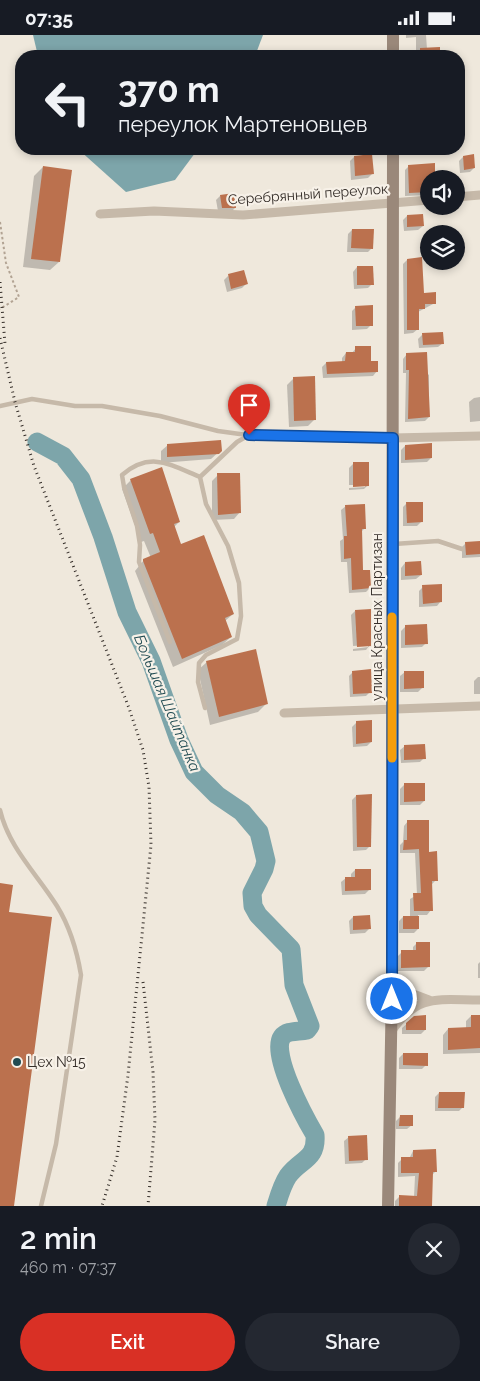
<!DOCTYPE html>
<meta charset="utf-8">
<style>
:root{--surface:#171b24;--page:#242831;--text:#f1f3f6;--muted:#9ea1a6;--accent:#d93025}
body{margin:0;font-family:Raleway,sans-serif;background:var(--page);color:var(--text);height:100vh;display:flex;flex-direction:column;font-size:19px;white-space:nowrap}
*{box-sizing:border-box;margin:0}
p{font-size:16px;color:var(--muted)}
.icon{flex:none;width:28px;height:28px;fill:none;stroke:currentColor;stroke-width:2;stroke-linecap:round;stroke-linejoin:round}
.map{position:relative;height:1171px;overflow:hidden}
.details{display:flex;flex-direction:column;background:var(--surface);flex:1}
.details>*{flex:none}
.guide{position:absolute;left:15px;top:15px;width:450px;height:105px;border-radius:20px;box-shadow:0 2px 8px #0003;background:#171b24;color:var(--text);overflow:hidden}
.fabs{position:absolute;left:420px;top:135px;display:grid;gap:10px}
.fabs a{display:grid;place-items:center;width:45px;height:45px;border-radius:50%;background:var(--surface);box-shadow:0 2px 8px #0003;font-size:25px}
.pin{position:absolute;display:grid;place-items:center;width:42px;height:42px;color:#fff;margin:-51px -21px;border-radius:50% 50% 50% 0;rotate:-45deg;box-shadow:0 0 5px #0007}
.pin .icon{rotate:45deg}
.me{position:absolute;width:55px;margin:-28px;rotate:0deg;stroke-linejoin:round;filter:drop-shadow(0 0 4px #0008)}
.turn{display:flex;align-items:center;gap:18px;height:105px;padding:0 20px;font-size:22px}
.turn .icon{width:65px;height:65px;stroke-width:2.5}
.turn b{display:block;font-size:35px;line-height:42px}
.round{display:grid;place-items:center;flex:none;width:52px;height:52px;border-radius:26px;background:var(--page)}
.headline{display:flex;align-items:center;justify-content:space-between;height:85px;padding:0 20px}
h1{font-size:30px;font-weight:600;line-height:38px}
.primary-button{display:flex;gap:10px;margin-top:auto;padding:10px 20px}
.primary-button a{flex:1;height:58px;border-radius:30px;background:var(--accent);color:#fff;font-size:20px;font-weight:600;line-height:58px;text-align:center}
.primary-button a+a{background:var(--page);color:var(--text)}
.status{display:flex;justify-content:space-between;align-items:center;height:35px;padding:0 25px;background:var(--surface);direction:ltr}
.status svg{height:14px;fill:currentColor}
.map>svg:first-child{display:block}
</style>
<div class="status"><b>07:35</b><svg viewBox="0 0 49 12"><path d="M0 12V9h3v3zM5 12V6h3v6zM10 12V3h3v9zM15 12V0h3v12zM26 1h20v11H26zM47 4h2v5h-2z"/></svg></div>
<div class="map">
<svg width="480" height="1171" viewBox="0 0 480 1171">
<rect width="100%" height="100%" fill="#efe8dc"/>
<g fill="#7da5aa">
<polygon points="33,0 263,0 255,21 38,21"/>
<polygon points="78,114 198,114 175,145 126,157"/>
</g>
<g fill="#0003">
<polygon points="406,0 426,0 427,14 438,13 439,21 416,21 416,2 406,3"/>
<polygon points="406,114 430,114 406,117"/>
<polygon points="354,122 372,139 368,143 351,145 350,126"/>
<polygon points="463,122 474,133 470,137 460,138 459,126"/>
<polygon points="409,131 429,144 429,160 405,161 405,135"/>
<polygon points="43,132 59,227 50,235 23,232 34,141"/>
<polygon points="220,161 235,173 231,177 218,176 216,165"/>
<polygon points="407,181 423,191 418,195 404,196 403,185"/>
<polygon points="352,195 372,213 368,217 347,217 348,199"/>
<polygon points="407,225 423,259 435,268 418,277 418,294 413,298 404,299 403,229"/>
<polygon points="357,232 372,249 368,253 354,254 353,237"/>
<polygon points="228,241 246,249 242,253 227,257 224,245"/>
<polygon points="356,272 371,290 367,294 352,295 352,276"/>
<polygon points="423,299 443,308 438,312 419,313 418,304"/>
<polygon points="356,313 377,336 373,341 323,343 322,332 326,328 342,327 342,323 346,318 352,318"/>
<polygon points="407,319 429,340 429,382 425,386 405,387 406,338 403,338 403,324"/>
<polygon points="294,343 314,385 308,391 289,392 287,350"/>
<polygon points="480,362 480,386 470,387 469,367 474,363"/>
<polygon points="168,410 221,415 211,424 161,428 161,416"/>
<polygon points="405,411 431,423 427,427 401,428 401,415"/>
<polygon points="353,429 368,450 364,454 349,455 349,453 365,452 365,450 349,450 349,433"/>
<polygon points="218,440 240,477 234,484 212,485 212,446"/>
<polygon points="131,445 179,487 174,492 180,510 233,579 225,586 231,602 222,610 173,632 135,536 144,525 151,523 144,506 141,507 122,454"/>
<polygon points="407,468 421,487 417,491 403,491 403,472"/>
<polygon points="346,471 365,493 361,497 362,537 370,553 366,557 349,558 347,527 341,527 340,506 343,504 341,475"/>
<polygon points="480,507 480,522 462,523 462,512 466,508"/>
<polygon points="405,528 421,540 416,544 401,545 401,533"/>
<polygon points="423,552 441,566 437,571 419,572 419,556"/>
<polygon points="355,576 370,610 366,615 353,616 353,614 368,612 368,610 353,611 351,580"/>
<polygon points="405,592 426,608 422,612 401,613 401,596"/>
<polygon points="207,627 266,669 258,677 210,690 198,635"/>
<polygon points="353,637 370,657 366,661 350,662 349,641"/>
<polygon points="405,637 422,653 418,657 400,657 400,641"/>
<polygon points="478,642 480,642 480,659 474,659 474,646"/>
<polygon points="356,688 371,707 367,711 353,712 352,692"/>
<polygon points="405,711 424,723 420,727 401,728 400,715"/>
<polygon points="404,750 424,766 420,770 400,770 400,754"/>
<polygon points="356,761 370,811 366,815 353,816 352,765"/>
<polygon points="408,786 428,818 436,845 431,850 431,875 427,880 418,880 418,894 414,898 399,898 399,886 403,882 410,882 410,864 417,860 415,818 400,818 400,810 403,807 404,791"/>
<polygon points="355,835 369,855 365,859 342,860 341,847 346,843 351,843 351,839"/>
<polygon points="353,882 369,894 365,898 350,899 349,886"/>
<polygon points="417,908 428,932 424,936 397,936 398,921 402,917 413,916 413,912"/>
<polygon points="480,927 480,943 478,943 478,929"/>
<polygon points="416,981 425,995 421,999 402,999 402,993"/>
<polygon points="471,981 480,981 480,1018 443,1019 443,1000 448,994 466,994 466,986"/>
<polygon points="403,1019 426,1030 422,1034 399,1034 399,1023"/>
<polygon points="439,1058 463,1072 459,1076 435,1076 435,1062"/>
<polygon points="400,1082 412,1090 407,1094 396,1094 396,1086"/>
<polygon points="349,1102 366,1124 362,1128 345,1129 344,1106"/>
<polygon points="413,1116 435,1137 432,1140 430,1171 395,1171 395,1166 399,1162 414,1162 415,1141 398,1142 398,1128 402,1124 409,1124"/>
</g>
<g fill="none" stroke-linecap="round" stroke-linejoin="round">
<path stroke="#7da5aa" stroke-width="19" d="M37,407l26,14 18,23 22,58 24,75 24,49 28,79 15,32 23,23 25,17 17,20 7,29 -2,8 -12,24 1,13 5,9 33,34 3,36 16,41 -3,4c-8,2 -20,0 -25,7 -12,17 23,81 33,98 2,25 -15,24 -27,41 -6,9 -9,20 -12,30"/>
</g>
<g fill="#bb714e">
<polygon points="440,12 440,21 420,21 420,13"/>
<polygon points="372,119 374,139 355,141 354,121"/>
<polygon points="474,119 475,133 464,135 463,121"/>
<polygon points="435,128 435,144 429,144 429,157 409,158 408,130"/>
<polygon points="43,131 72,135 60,227 31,224"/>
<polygon points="234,158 236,173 222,173 220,160"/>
<polygon points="423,179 424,191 407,192 407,180"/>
<polygon points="352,194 374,194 373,214 351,213"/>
<polygon points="422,222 424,258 436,257 436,269 425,269 425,274 419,274 419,295 407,295 407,224"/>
<polygon points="357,231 373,231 374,250 357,250"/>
<polygon points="244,235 248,249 231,254 228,239"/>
<polygon points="373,270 373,291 356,291 355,271"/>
<polygon points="443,297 444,309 423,310 422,298"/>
<polygon points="355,311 371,311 371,326 378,326 378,337 327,339 326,327 345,326 346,317 355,317"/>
<polygon points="427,317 430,382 408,384 409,335 406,335 406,318"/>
<polygon points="315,341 316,385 294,386 293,342"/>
<polygon points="221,405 222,416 219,419 167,422 167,409"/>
<polygon points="432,408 432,423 405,425 405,410"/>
<polygon points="353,427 369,427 369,451 353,452"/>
<polygon points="162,432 180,487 174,489 181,509 204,500 234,579 225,583 232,602 182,624 143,526 143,524 160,517 153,498 150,499 130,444"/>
<polygon points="217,438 240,438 241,478 218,480"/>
<polygon points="406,467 423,467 423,487 407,488"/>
<polygon points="365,469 366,494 362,494 363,535 370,535 371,553 352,555 351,523 344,524 344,501 347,501 345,470"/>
<polygon points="480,506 480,519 466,520 465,507"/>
<polygon points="421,526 422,540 405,541 405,527"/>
<polygon points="442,549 442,567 423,569 422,550"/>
<polygon points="371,574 371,611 357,612 355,575"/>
<polygon points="427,589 428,609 405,610 405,590"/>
<polygon points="256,614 268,669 219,682 206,626"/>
<polygon points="371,634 372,658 353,659 352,636"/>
<polygon points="404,636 424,636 424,653 404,654"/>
<polygon points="372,685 372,707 356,709 356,686"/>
<polygon points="425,709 426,724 404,725 404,710"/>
<polygon points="404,748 425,748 425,766 404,767"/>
<polygon points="372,759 371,812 357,812 356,760"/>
<polygon points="407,785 429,785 429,817 437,816 438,846 432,846 433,876 414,876 413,858 421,858 419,814 403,815 404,805 407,805"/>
<polygon points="355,834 371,834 371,855 345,856 345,842 355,842"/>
<polygon points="0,848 13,850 9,877 52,882 14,1171 0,1171"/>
<polygon points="370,880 371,894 353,895 353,881"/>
<rect x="403" y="881" width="16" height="13"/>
<polygon points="416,907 430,907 430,932 401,933 401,915 416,915"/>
<polygon points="426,980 426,995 406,995 406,988 414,981"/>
<polygon points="471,980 480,980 480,1013 448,1015 448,993 471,992"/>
<polygon points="403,1018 428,1018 428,1031 403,1030"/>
<polygon points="439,1057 465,1057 464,1073 438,1073"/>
<polygon points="400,1080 413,1080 413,1091 399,1091"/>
<polygon points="367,1100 368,1125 349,1126 348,1101"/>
<polygon points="436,1114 437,1137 433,1137 432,1171 399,1171 399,1160 417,1161 419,1138 401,1138 401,1122 413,1122 413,1115"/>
</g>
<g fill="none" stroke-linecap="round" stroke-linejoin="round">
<polyline stroke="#b2a393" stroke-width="2" stroke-dasharray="2.5 2.5" stroke-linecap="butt" points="0,187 6,228 19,262 0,274"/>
<g stroke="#c6b9a9" stroke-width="4.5">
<polyline points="0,371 32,364 75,371 102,371 160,381 218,396 247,400"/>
<polyline points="394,509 438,506 462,514"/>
<path d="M170,607l-31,-80 1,-17 -3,-19 -13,-39 -2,-12c28,-24 47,-11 78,2"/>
<polyline points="205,673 198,647 199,628 206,620 237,604 241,581 239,548 228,511 206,469 200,442 237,407 249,400"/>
<path d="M0,775c9,38 37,64 57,96 13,21 20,45 24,69l-25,169 -15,62"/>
</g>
<g stroke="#c6b9a9" stroke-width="9">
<polyline points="456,162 480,160"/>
<polyline points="100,179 154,176 243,180 429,165"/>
<polyline points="249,400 393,403 480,401"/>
<polyline points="284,678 480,671"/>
<polyline points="392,951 429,965"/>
<path d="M391,997c26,-39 47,-32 89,-32"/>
</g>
<g stroke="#9a887a" stroke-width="12">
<polyline points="393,0 393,21"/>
<polyline points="388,1171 392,951 393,114"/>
</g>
<g stroke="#342d28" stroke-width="3" stroke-dasharray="1 4" stroke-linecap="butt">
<polyline points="0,247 5,309"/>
<polyline points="0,303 15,367 34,431 129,673 143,715 149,752 151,810 128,1040 117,1122 102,1171"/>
<polyline points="143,947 153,1037 155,1085 148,1171"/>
</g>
</g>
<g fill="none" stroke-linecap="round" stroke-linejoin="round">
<defs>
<polyline id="route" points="249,400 393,403 392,964"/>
</defs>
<use href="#route" stroke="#114b97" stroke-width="12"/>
<use href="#route" stroke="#1a73e8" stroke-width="9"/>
<polyline stroke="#f59e0b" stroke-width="9" points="392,723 392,582"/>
</g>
<circle fill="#214b52" stroke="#f7f1e8" stroke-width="2" cx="17" cy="1027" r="5"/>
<g text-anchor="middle" stroke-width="4.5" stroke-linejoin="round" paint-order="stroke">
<g font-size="14" fill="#342d28" stroke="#f7f1e8">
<text transform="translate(308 159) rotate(-4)" y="5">Серебрянный переулок</text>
<text transform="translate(377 582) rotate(-90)" y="5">улица Красных Партизан</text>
</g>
<g font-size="14" fill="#342d28" stroke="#f7f1e8" text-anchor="start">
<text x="27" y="1032">Цех №15</text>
</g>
<g font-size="15" font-style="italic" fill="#214b52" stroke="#f7f1e8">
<text transform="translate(167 668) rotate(67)" y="5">Большая Шайтанка</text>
</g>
</g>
</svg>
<div class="fabs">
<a><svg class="icon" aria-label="sound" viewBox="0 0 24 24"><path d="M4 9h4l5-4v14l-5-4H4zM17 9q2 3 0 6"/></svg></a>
<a><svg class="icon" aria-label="layers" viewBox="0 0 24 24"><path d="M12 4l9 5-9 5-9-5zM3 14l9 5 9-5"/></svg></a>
</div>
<div class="pin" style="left:249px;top:400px;background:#d93025"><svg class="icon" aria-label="arrive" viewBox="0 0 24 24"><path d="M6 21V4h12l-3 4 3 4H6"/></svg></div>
<svg class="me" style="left:392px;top:964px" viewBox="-20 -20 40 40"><circle r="17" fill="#1a73e8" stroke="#fff" stroke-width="3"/><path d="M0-11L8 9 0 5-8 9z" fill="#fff"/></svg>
<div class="guide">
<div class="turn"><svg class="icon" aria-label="left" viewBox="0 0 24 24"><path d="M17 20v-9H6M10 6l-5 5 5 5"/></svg><div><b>370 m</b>переулок Мартеновцев</div></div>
</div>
</div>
<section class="details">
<div class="headline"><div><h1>2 min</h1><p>460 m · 07:37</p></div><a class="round"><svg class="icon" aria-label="close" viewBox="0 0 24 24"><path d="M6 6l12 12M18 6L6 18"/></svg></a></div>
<div class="primary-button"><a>Exit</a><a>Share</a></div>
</section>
